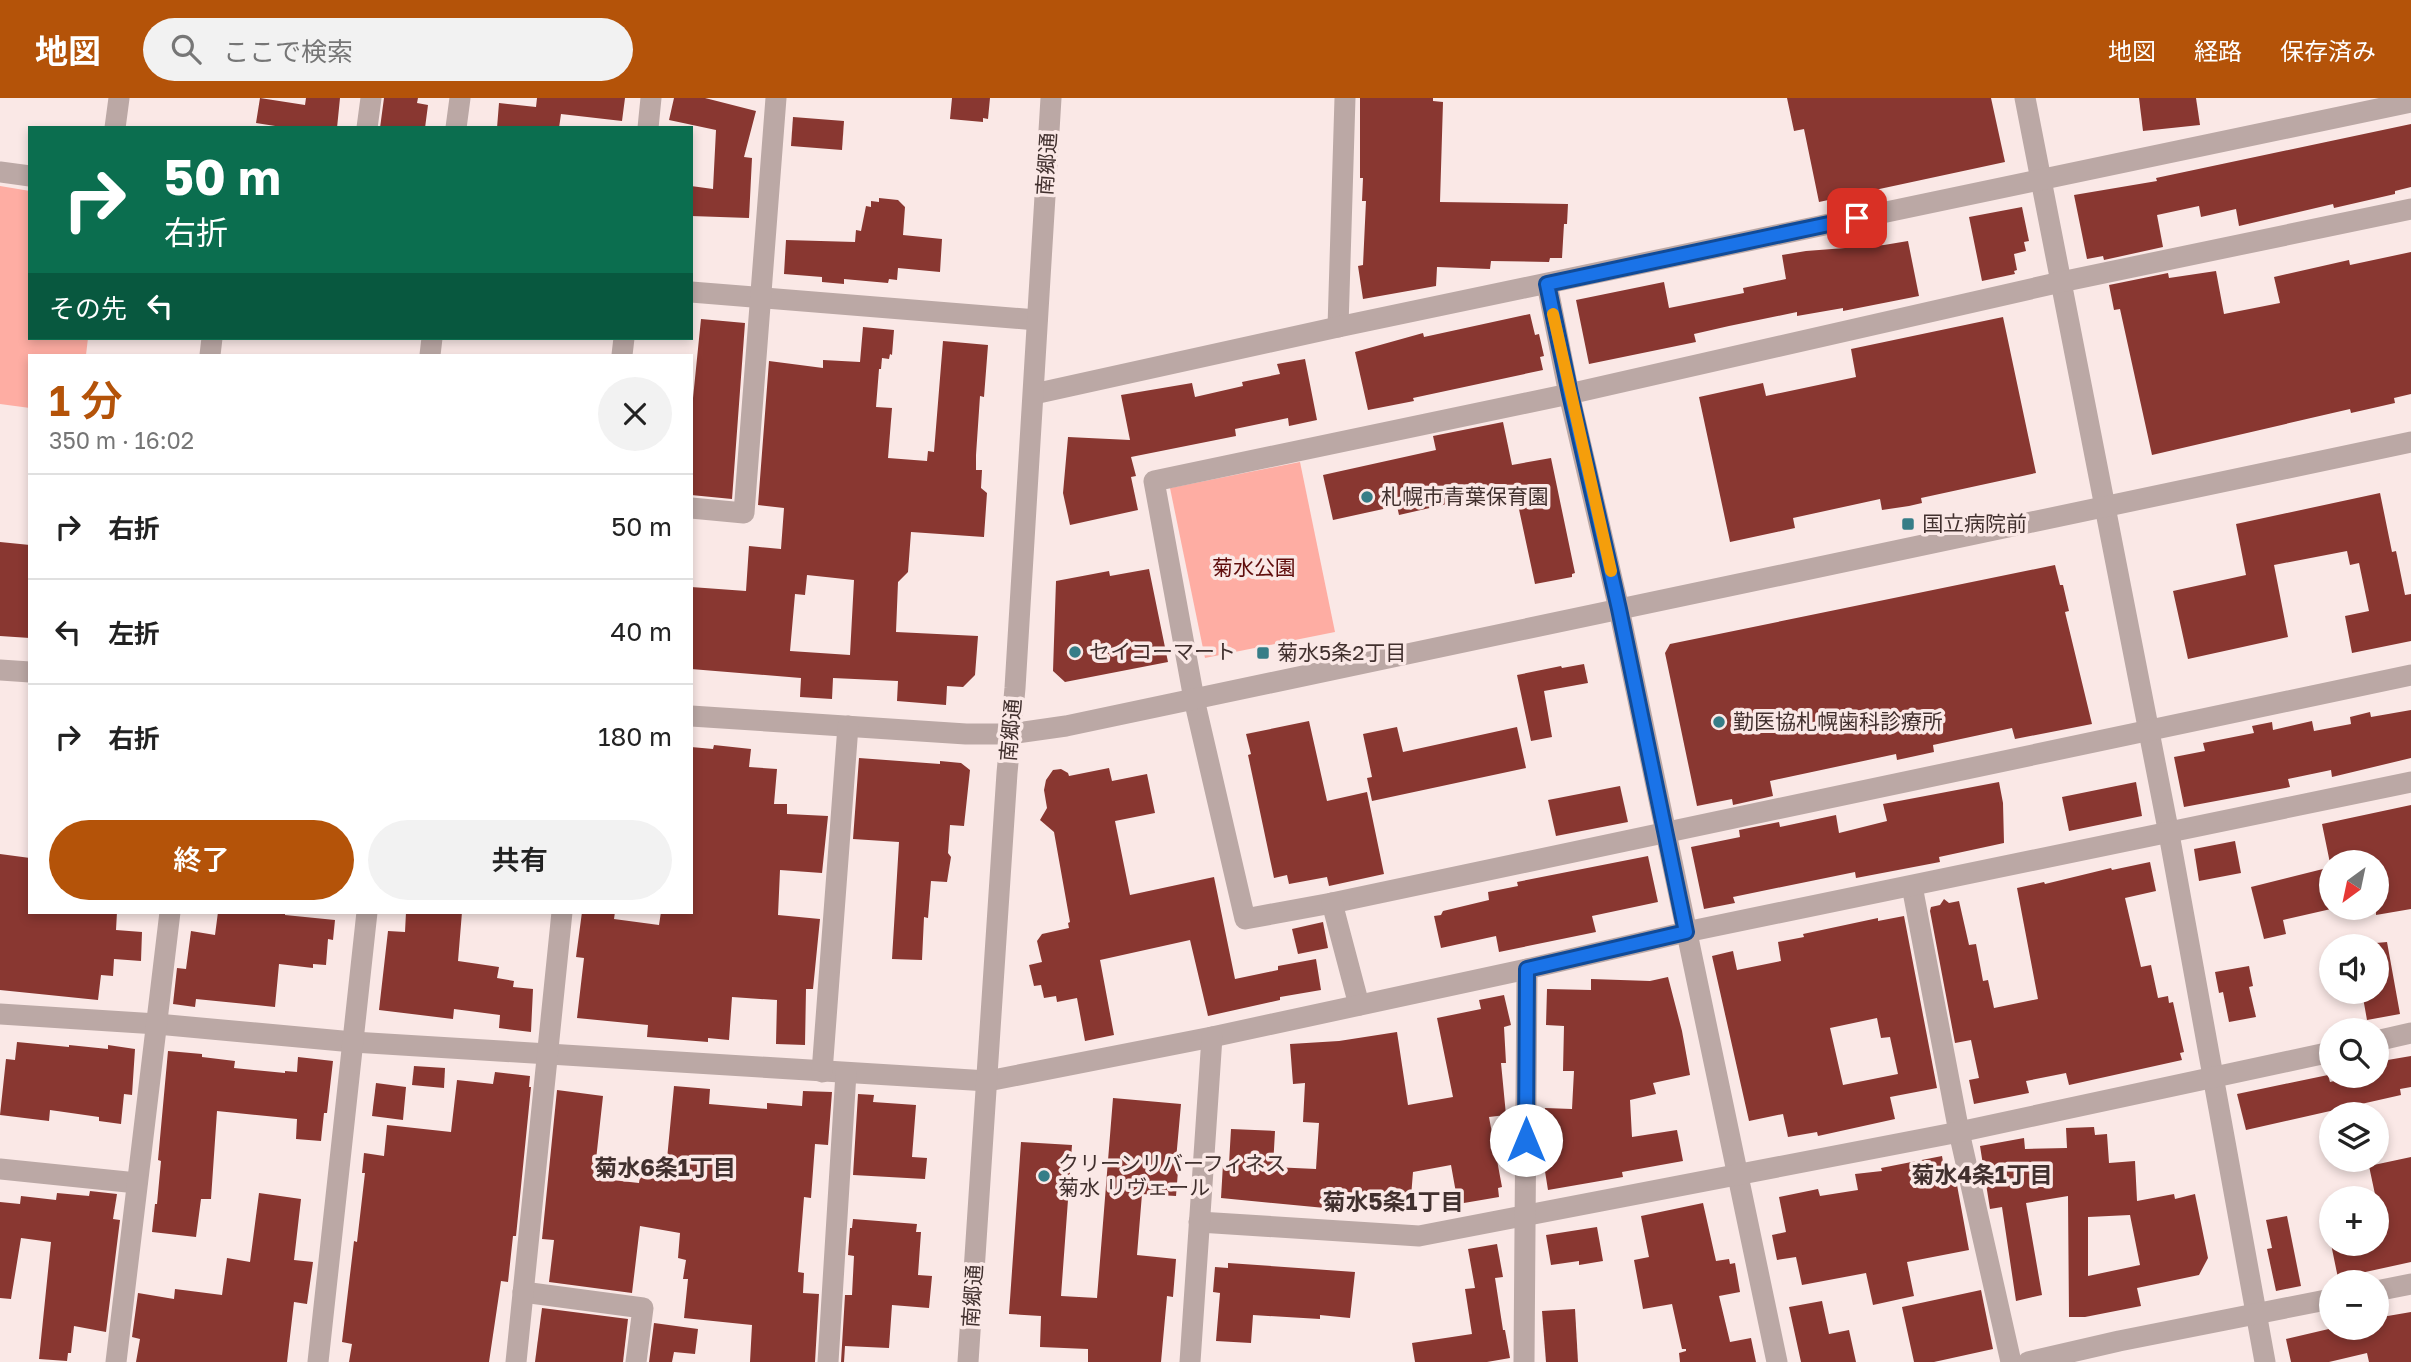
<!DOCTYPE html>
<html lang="ja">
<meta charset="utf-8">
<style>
:root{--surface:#fff;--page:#f2f2f2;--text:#222;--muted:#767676;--line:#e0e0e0;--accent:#b45309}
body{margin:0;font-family:"Golos Text","Noto Sans JP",sans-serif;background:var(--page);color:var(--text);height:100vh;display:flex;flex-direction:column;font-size:26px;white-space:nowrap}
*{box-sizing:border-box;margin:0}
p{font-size:23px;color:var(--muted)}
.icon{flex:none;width:38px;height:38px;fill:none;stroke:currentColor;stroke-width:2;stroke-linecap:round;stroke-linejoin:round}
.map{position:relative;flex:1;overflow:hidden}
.drawer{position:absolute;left:28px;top:256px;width:665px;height:560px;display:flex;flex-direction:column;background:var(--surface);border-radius:0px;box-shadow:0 4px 10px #0003}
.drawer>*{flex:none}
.top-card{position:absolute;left:28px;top:28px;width:665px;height:214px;border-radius:0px;box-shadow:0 4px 10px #0003;background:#0b6e4f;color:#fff;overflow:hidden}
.needle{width:46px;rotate:213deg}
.fabs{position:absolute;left:2319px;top:752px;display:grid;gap:14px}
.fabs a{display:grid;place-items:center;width:70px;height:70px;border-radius:50%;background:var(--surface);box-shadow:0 4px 10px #0003;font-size:35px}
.pin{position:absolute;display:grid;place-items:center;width:60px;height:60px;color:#fff;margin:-30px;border-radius:14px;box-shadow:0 4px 10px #0006}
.me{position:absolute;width:77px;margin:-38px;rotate:0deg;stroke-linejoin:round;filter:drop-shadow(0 0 5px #0008)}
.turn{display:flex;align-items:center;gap:24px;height:147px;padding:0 21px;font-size:32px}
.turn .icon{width:91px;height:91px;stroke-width:2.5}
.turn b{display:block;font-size:49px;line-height:60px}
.then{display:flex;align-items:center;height:66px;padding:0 21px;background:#0003;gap:14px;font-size:26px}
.round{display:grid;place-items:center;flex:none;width:74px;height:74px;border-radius:37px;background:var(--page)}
.overview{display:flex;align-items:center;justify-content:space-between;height:119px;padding:0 21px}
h1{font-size:42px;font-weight:600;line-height:52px;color:var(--accent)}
.action{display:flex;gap:14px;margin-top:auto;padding:14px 21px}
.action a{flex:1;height:80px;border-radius:42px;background:var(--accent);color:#fff;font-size:28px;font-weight:600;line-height:80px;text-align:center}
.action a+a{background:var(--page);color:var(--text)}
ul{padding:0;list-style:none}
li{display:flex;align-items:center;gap:21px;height:105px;padding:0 21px;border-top:2px solid var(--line)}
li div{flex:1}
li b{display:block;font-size:26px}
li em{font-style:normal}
header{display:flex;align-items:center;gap:42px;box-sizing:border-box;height:98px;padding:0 35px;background:var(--accent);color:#fff}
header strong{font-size:33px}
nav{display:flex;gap:38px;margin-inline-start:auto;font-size:24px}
.search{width:490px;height:63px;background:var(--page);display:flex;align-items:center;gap:18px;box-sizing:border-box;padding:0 24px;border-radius:38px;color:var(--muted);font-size:26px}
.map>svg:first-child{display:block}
</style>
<header>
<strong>地図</strong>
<div class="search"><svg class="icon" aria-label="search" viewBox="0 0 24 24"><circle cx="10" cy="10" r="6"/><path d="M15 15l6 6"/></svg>ここで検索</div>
<nav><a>地図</a><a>経路</a><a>保存済み</a></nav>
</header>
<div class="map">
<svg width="2411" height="1264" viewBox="0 0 2411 1264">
<rect width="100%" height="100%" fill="#fae8e6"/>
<g fill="#feada3">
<polygon points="0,88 30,93 30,240 88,240 86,257 30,257 30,310 0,306"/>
<polygon points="1300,364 1335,534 1205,560 1170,390"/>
</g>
<g fill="#893731" fill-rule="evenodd">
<polygon points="260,0 305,7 306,0 340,0 337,30 288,30 256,25"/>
<polygon points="384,0 418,0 417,5 428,7 425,30 380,30"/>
<polygon points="537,0 625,0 622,23 561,16 559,30 497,30 499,5 536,9"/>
<polygon points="674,0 705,0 756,13 744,59 752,60 749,120 691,118 691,88 713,91 716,32 669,22"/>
<polygon points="952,0 990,0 988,21 983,20 983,24 950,21"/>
<polygon points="1360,0 1433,0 1433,3 1443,4 1440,104 1568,106 1567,126 1564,126 1562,160 1550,160 1549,164 1491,163 1490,171 1437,169 1436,188 1363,201 1358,168 1363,167 1366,103 1362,103 1363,80 1360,80"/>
<polygon points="1787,0 1991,0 2005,64 1819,104 1804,31 1794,33"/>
<polygon points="2139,0 2196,0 2200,27 2143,33"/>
<polygon points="793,19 844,23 842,52 791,48"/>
<polygon points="2411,26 2411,89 2395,93 2395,96 2334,110 2333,106 2239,128 2236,111 2201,119 2199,108 2157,117 2163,149 2104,162 2103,158 2087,161 2074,97 2157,83 2156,80"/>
<polygon points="879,100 898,102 905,109 903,137 942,141 940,174 898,170 897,182 889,181 888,185 844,181 844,186 822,184 822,179 784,176 786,142 855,144 856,132 861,133 866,108 871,109 871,103 879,104"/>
<polygon points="2022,109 2029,143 2024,144 2026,153 2014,156 2017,172 2014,173 2015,176 1982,183 1969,119"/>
<polygon points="1908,143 1919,198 1843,213 1843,210 1797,218 1797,214 1729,228 1694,236 1696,244 1589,266 1576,202 1664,184 1669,210 1744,195 1743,190 1786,181 1782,157 1806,153 1884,147"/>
<polygon points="2411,154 2411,296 2394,300 2395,305 2351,315 2350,311 2152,357 2120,211 2114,212 2109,187 2168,175 2169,180 2216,173 2224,216 2280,205 2274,179 2349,162 2350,167"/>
<polygon points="1530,216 1535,237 1539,236 1544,258 1540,259 1543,272 1413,300 1414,303 1368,312 1355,254 1423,235 1424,239"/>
<polygon points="2003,219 2036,375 1921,400 1922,405 1909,408 1882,412 1880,401 1793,420 1795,430 1730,444 1699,299 1763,285 1766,298 1856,279 1851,251"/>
<polygon points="701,221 745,225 732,401 691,397 691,299 693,300"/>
<path d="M863,229l31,3 -2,25 -2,-1 -1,5 -7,-1 -1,11h-2l-3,38 16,1 -4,50 39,3 1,-10 6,1 9,-111 45,4 -4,52 -4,-1 -4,59v15h6l-1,18 6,5 -3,44 -73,-5 -3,40 -10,10 -2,50 82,4 -3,39 -12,12 -16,-1 -1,19 -49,-4 1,-20 -65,-3 -1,21 -32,-2 1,-19 -110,-9v-82l55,4 3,-45 32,3 3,-41 -26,-3 11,-144 54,7v-8l37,2zM807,477l47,5 -4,75 -60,-4 5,-57 10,1z"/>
<polygon points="1305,261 1317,322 1289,328 1288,320 1235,331 1236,338 1131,359 1136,378 1131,379 1138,412 1070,427 1063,395 1068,339 1130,342 1121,297 1192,285 1195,299 1243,288 1242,284 1280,276 1277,266"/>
<polygon points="1503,324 1512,367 1551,360 1575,475 1572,476 1572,479 1535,486 1517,402 1481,410 1478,399 1399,417 1397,408 1333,422 1323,377 1436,352 1433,338"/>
<polygon points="2380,395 2392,454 2396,453 2405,497 2411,496 2411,543 2352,555 2345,518 2369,513 2359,465 2350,467 2347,453 2274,467 2288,539 2188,561 2173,493 2246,477 2236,426"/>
<polygon points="0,444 30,447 30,540 0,538"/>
<polygon points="2055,467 2060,487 2063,487 2069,513 2065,514 2092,626 2015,641 2012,630 1933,647 1934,654 1897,662 1896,656 1770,683 1773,698 1733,707 1732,701 1697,708 1665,555 1670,546"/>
<polygon points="1149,471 1168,564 1065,584 1053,573 1056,483 1109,473 1110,478"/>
<polygon points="1584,566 1588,585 1544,593 1552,639 1531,643 1517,577 1561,568 1562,570"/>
<polygon points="2411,612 2411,660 2332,679 2331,672 2288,681 2290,689 2184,709 2174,659 2205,653 2203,645 2254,635 2252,628 2272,624 2273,632 2312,623 2314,633 2351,626 2350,619 2370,614 2371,619"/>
<polygon points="1309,623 1327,703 1367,694 1384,776 1329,788 1327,779 1289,786 1287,777 1274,780 1248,657 1251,656 1246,636"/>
<polygon points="1397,629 1403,654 1517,629 1526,670 1372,703 1367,680 1372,679 1363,636"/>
<polygon points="714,647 751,651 749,669 777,671 774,706 787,706 787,716 828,718 822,775 780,772 778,817 820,821 813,891 806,891 805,947 776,946 777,902 732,899 729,942 708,940 708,944 647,939 648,927 577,920 584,860 576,859 582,814 615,814 614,821 659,827 661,814 691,814 691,649 713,651"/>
<polygon points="859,660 940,666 940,663 961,665 970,672 964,728 950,727 948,755 951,759 947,784 931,783 928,820 924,819 922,862 892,861 899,744 853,741"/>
<polygon points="1109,670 1112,683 1147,676 1155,715 1115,723 1130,797 1214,779 1235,881 1278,872 1278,868 1316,861 1321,892 1280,899 1280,902 1208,918 1190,842 1100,862 1114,937 1085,943 1077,900 1057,904 1056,898 1044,900 1041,887 1034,888 1029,867 1042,864 1037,843 1042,836 1069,830 1068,825 1070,824 1054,734 1040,722 1047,710 1044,692 1046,682 1053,672 1061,671 1068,675 1069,678"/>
<polygon points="1999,684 2003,705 2004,745 1939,759 1940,764 1856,780 1855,774 1733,799 1735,805 1704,811 1691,749 1740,739 1739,732 1779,724 1780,729 1836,717 1839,735 1887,723 1883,706"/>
<polygon points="2136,684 2142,718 2069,733 2062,699"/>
<polygon points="1620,688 1628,724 1556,738 1548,702"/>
<polygon points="2411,707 2411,811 2376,817 2376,765 2330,765 2322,726"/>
<polygon points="2235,743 2241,775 2199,783 2194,751"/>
<polygon points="0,756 30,760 30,814 117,814 116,832 142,834 141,863 114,861 113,878 101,877 98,902 0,892"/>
<polygon points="1648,758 1658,804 1592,818 1596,834 1499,854 1496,838 1441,850 1434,818 1441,817 1443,813 1489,802 1488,794 1518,788 1517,784"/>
<polygon points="2150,764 2156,793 2125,800 2141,869 2151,867 2158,900 2168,898 2169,905 2173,904 2184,954 2180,955 2182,962 2069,987 2066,975 2026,983 2029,995 1974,1006 1969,982 1979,980 1971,942 1955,945 1930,813 1931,809 1940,807 1944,801 1949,805 1959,803 1969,847 1976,846 1983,883 1988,882 1994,910 2038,901 2017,790 2044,784 2045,786 2111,770 2112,772"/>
<polygon points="2331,769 2331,811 2283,822 2286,836 2264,841 2251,789"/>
<polygon points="218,814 285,814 285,817 335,822 333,842 328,841 326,867 313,866 313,870 279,866 275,909 196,901 195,909 173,906 177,870 186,871 191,833 215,837"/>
<polygon points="406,814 462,814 458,863 499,869 497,880 514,883 513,889 533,891 531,934 499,930 500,917 454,911 453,921 379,912 388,833 405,834"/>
<path d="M1904,818l33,172 -47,9 5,22 -77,17 -1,-4 -29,5 -5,-23 -34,7 -37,-165 21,-5 4,19 44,-9 -3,-19 26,-5 -1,-3 75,-16v3zM1877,920l4,20 9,-1 8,37 -55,11 -13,-57z"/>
<polygon points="1323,824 1328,850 1298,856 1292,831"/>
<polygon points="2387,844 2400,916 2367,922 2362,894 2376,894 2376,845"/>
<polygon points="2249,868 2253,888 2249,889 2256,919 2229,924 2223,894 2219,895 2215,874"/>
<polygon points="1668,879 1682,933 1690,977 1653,985 1656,996 1630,1002 1632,1039 1677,1032 1683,1063 1622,1074 1623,1079 1548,1092 1543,1061 1546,1060 1544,1047 1545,1010 1572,1011 1574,973 1563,973 1564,928 1546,927 1547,891 1591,892 1591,881 1650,883"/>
<polygon points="1504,897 1511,927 1504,929 1506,965 1501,965 1506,1017 1489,1019 1502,1089 1498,1090 1499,1099 1458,1106 1451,1067 1413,1074 1411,1099 1347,1094 1346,1112 1221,1100 1223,1066 1229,1066 1231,1031 1275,1033 1273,1069 1316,1071 1319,1025 1303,1024 1305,985 1293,986 1290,946 1339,943 1397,934 1408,1007 1453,999 1437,920 1481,911 1479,902"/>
<polygon points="17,944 69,949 69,947 108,951 108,947 135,951 132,997 124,996 121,1026 99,1023 99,1019 50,1012 49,1023 0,1017 6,961 15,962"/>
<polygon points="168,953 202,956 202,959 235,963 234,970 285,975 285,973 297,974 298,959 333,963 327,1015 324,1015 321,1043 296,1041 297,1021 217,1013 211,1101 201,1101 196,1139 152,1134 155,1106 157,1106 161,1063 158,1062"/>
<polygon points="2411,958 2411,989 2400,991 2401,997 2246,1032 2237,996 2328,977 2330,984 2355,978 2376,978 2376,964"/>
<polygon points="414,968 445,970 444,990 412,987"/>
<polygon points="495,974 530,978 529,989 531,989 516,1138 513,1138 508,1184 501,1183 489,1264 349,1264 352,1246 342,1244 354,1143 357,1144 365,1075 362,1075 364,1055 384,1058 387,1027 451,1034 457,982 493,986"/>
<polygon points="376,985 406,989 403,1022 372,1018"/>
<polygon points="674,988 710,991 709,1006 767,1011 767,1005 802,1008 803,993 832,994 828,1047 815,1046 811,1100 804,1099 798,1174 804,1175 803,1195 819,1196 815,1264 750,1264 752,1227 684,1220 688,1181 683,1181 686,1162 678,1160 680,1135 640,1128 632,1195 549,1184 554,1142 542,1141 557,992 603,998 594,1080 639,1085 640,1078 665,1082"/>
<polygon points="858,996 874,997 873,1004 916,1007 912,1059 927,1060 925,1081 853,1077"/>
<polygon points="1113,1000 1181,1006 1175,1073 1178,1073 1176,1098 1142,1096 1137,1157 1176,1161 1173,1199 1167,1198 1161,1264 1088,1264 1088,1251 1040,1249 1041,1218 1009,1216 1021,1044 1072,1047 1061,1198 1097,1200"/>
<path d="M2094,1029l1,8 12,-1 2,29 26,-2 2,40 37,-7 1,5 20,-5 13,64 -9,17 -62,13 4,18 -56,11h-16l-1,-121 -42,7 16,92 -26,6 -14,-94 -12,2 -10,-63 44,-8 1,11 42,-1 -1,-20zM2130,1117l10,50 -52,11v-59z"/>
<polygon points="1942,1058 1946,1081 1957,1087 1969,1152 1907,1164 1914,1198 1873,1207 1866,1175 1802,1187 1796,1159 1777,1162 1772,1137 1786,1134 1779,1099 1818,1091 1820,1098 1858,1092 1855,1076 1882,1073 1881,1070"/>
<polygon points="2411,1059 2411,1164 2338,1180 2331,1146 2376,1146 2376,1101 2369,1068"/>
<polygon points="90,1093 117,1096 113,1121 120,1122 106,1234 74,1228 71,1255 68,1255 67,1263 39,1261 51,1144 21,1140 11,1201 0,1200 0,1104 20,1106 21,1098 56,1102 57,1095 89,1098"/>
<polygon points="259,1095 301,1101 294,1162 313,1164 307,1206 294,1204 287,1264 136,1264 140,1241 132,1239 138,1195 174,1201 175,1191 222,1197 227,1160 250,1164"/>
<polygon points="1703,1105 1716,1163 1729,1161 1730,1166 1735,1165 1740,1194 1719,1198 1730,1244 1751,1240 1756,1264 1680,1264 1679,1255 1686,1253 1686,1251 1682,1251 1672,1206 1643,1211 1634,1162 1649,1159 1641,1118"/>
<polygon points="2287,1118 2301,1188 2276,1193 2267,1151 2272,1150 2266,1122"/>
<polygon points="853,1121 917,1126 916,1134 921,1134 918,1177 932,1178 929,1210 892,1207 889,1250 845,1248 844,1264 841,1264 845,1197 852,1197 854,1158 848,1157 850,1130 852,1130"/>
<polygon points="1597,1129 1603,1163 1579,1167 1579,1163 1551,1167 1546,1137"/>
<polygon points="1497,1146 1503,1179 1495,1180 1503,1232 1505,1232 1510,1260 1487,1264 1415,1264 1412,1245 1472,1236 1465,1191 1475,1190 1468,1151"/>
<polygon points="1228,1165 1355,1174 1350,1220 1320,1217 1320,1221 1253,1217 1251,1245 1216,1243 1220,1195 1213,1194 1215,1169 1228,1170"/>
<polygon points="1981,1192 1993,1251 1934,1264 1914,1264 1902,1209"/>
<polygon points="1822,1203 1829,1236 1849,1232 1856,1264 1801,1264 1789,1209"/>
<polygon points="542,1210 628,1221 623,1264 535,1264"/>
<polygon points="1575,1211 1578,1264 1546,1264 1542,1213"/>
<polygon points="2411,1214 2411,1264 2369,1264 2367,1255 2329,1264 2291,1264 2286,1241 2333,1230 2376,1230 2376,1220"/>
<polygon points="654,1225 698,1231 695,1256 674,1254 672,1264 649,1264"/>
</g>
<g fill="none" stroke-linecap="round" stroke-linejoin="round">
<g stroke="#bba8a5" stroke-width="21">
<polyline points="2025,0 2169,736 2265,1264"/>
<polyline points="115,30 119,0"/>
<polyline points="367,30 371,0"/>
<polyline points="456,30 460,0"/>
<polyline points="648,30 651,0"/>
<polyline points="0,74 30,78"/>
<polyline points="2411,111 2061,184 1569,296 1154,383 1194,601 1245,821 1332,805 2411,577"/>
<polyline points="1547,186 1569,296 1619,511 1777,1264"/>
<polyline points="691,194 1037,222"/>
<polyline points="1338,229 1345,0"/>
<polyline points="210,257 212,240"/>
<polyline points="430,257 432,240"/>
<polyline points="622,257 624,240"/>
<polyline points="1034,296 1338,229 2411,4"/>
<polyline points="691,410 744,415 776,0"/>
<polyline points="0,572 30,574"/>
<polyline points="691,618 966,636 1010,636 1066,628 2411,344"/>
<polyline points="1912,788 1959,1034 2011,1264"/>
<polyline points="1332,805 1359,907"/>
<polyline points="0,916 157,926 353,944 988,983 1212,939 1527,871 1686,834 2411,684"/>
<polyline points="2376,943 2411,935"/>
<polyline points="822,974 848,628"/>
<polyline points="0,1071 137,1085"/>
<polyline points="1199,1124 1419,1138 1959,1034 2331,954"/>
<polyline points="2376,1193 2411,1186"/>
<polyline points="523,1194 643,1210 636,1264"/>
<polyline points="116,1264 170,814"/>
<polyline points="318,1264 367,814"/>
<polyline points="516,1264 562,814"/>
<polyline points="828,1264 846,975"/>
<polyline points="968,1264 1007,675 1015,590 1051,0"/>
<polyline points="1190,1264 1212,939"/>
<polyline points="1524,1264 1527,871"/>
<polyline points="2028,1264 2119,1243 2331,1201"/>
</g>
</g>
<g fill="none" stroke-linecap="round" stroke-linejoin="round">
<defs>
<polyline id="route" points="1526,1042 1527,871 1686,834 1619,511 1570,296 1547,186 1857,120"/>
</defs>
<use href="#route" stroke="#114b97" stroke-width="18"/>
<use href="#route" stroke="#1a73e8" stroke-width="12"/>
<polyline stroke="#f59e0b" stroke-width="12" points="1553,216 1611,473"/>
</g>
<g fill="#367d87" stroke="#fae8e6" stroke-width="2.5">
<circle cx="1367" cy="399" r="7"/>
<rect x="1901" y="419" width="14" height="14" rx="3.5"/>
<circle cx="1075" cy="554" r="7"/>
<rect x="1256" y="548" width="14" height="14" rx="3.5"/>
<circle cx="1719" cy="624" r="7"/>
<circle cx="1044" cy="1078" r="7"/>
</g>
<g text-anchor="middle" stroke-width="7" stroke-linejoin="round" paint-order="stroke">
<g font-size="21" fill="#41302e" stroke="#fae8e6">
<text transform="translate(1047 66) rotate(-86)" y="7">南郷通</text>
<text transform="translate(1011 632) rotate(-85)" y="7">南郷通</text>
<text transform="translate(973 1198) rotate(-86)" y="7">南郷通</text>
</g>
<g font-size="21" fill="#41302e" stroke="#fae8e6" text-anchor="start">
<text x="1381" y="406">札幌市青葉保育園</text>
<text x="1922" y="433">国立病院前</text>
<text x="1089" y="561">セイコーマート</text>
<text x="1277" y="562">菊水5条2丁目</text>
<text x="1733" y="631">勤医協札幌歯科診療所</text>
<text x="1058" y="1073">クリーンリバーフィネス<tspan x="1058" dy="24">菊水 リヴェール</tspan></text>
</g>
<g font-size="21" fill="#5f0d0c" stroke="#fae8e6">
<text x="1254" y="477">菊水公園</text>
</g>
<g font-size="23" font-weight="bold" fill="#41302e" stroke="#fae8e6">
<text x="665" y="1078">菊水6条1丁目</text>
<text x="1982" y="1085">菊水4条1丁目</text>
<text x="1393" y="1112">菊水5条1丁目</text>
</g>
</g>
</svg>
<div class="fabs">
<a><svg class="needle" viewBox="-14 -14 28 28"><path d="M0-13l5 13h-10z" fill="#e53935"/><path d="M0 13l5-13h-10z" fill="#767676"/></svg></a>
<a><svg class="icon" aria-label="sound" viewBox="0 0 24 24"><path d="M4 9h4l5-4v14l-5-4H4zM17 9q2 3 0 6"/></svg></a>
<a><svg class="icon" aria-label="search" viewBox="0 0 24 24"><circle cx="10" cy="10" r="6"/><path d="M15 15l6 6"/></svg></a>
<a><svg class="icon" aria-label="layers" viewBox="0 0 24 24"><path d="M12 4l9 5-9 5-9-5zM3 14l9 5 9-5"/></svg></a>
<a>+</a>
<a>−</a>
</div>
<div class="pin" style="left:1857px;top:120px;background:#d93025"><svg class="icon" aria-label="arrive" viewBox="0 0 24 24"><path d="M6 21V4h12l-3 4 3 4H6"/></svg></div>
<svg class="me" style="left:1526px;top:1042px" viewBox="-20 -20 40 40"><circle r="19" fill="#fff"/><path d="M0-13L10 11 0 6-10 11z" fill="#1a73e8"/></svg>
<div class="top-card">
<div class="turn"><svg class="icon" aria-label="right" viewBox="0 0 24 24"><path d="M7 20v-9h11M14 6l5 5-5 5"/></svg><div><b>50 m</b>右折</div></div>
<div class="then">その先<svg class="icon" aria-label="left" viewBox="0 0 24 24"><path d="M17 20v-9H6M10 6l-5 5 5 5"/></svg></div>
</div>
<section class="drawer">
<div class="overview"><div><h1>1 分</h1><p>350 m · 16:02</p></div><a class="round"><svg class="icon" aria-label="close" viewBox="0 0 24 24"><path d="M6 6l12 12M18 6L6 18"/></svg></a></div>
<ul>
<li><svg class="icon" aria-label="right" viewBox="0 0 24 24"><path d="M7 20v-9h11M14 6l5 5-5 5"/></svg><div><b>右折</b></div><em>50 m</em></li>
<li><svg class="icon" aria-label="left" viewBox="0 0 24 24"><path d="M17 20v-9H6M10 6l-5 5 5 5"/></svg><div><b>左折</b></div><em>40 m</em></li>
<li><svg class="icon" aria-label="right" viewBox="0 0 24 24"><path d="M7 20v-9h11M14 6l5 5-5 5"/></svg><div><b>右折</b></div><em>180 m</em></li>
</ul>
<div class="action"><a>終了</a><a>共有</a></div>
</section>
</div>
